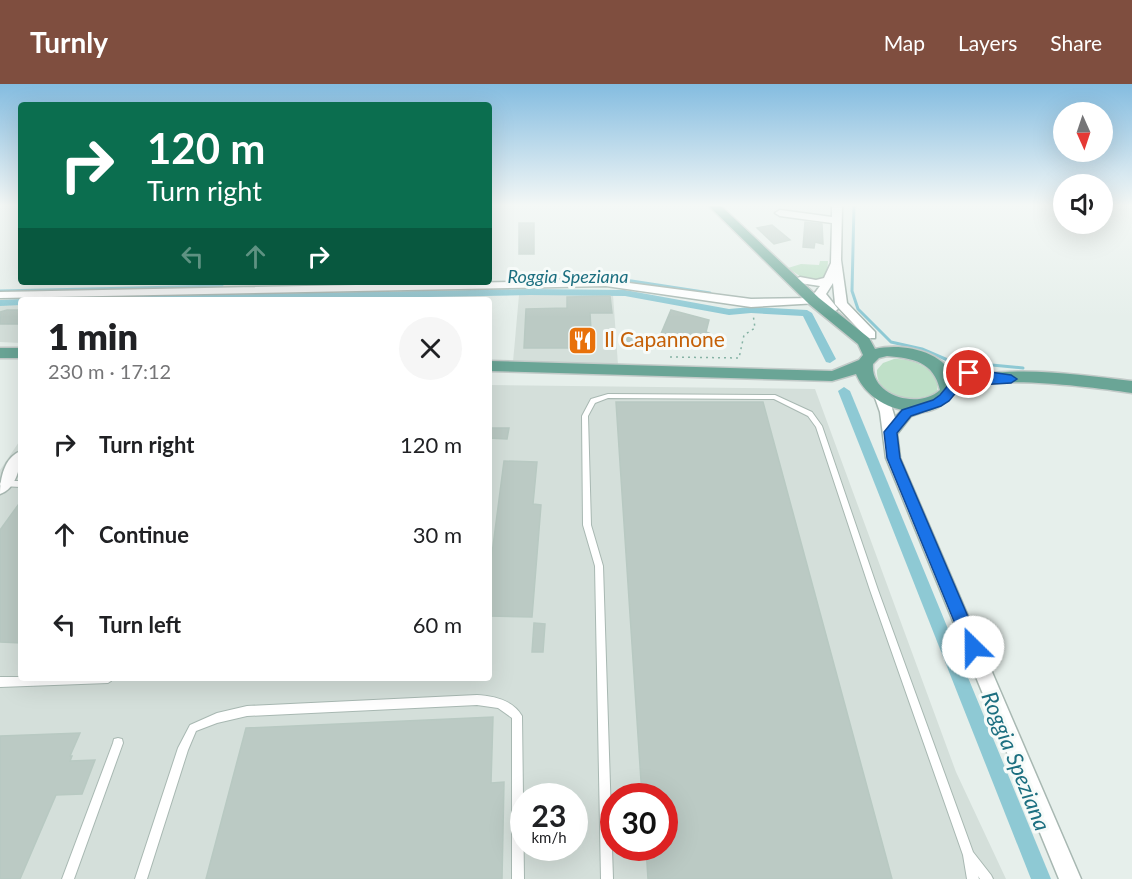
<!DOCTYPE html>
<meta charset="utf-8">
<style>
:root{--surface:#fff;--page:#f6f6f6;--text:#202124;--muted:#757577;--accent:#7f4e3f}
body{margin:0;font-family:Lato,sans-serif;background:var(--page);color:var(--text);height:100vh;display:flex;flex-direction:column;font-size:22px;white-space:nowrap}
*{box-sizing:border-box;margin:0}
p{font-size:20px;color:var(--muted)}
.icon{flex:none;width:33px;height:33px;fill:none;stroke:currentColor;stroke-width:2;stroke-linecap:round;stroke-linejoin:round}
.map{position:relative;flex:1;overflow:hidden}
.sheet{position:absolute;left:18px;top:213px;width:474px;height:384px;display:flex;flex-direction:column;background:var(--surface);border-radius:6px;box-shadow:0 6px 24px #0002}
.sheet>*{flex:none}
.top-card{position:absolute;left:18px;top:18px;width:474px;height:183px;border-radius:6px;box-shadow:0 6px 24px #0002;background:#0b6e4f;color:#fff;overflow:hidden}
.needle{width:39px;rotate:177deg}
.buttons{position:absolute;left:1053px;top:18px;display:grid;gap:12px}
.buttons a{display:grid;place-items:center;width:60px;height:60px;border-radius:50%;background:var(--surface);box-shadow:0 6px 24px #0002;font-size:30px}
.speed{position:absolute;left:510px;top:699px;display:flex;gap:12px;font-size:30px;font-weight:700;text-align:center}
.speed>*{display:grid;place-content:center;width:78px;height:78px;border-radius:50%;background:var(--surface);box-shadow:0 6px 24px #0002;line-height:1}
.speed small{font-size:15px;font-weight:400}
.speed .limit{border:9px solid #d22;background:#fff;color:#111}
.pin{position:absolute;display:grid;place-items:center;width:51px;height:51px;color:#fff;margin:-26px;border:3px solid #fff;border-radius:50%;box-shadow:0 2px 6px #0007}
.me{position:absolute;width:66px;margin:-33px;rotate:337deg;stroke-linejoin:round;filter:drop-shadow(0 0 4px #0008)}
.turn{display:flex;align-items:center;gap:21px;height:126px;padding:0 30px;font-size:27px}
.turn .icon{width:78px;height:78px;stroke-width:2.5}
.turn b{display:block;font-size:42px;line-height:51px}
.lanes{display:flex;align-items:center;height:57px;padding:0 30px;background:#0003;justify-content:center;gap:30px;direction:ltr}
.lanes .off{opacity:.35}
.round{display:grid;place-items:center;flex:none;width:63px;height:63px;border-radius:32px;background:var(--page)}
.overview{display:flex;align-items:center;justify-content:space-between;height:102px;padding:0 30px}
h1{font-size:36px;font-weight:800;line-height:45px}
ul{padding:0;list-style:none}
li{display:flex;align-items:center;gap:18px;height:90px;padding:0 30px}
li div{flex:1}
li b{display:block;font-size:22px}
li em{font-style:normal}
header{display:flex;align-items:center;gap:36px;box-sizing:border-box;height:84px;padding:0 30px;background:var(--accent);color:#fff}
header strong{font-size:28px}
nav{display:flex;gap:33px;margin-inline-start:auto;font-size:21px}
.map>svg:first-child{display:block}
</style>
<header>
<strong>Turnly</strong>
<nav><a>Map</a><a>Layers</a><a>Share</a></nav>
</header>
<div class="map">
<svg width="1132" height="795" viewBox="0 0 1132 795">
<rect width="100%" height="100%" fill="#e6efeb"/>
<g fill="#d4dfda" fill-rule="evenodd">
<polygon points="224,198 444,198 444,201 221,204"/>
<polygon points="519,211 613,211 618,281 513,278"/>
<polygon points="0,221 21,221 21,259 0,258"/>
<path d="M489,301l326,4 141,383 50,107h-1006v-409l21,-31v239h468zM524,712h50v52h-50zM614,712h50v52h-50z"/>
</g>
<g fill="#bfe0c8">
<polygon points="820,177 828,177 827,191 819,197 804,195 788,184 801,180 819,181"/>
<path d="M894,275c18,0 38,7 44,24l-1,9c-19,12 -62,7 -60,-22l6,-7z"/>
</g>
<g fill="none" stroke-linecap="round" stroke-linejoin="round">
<g stroke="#8ec9d4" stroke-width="3">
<polyline points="854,122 852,207 858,225 891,258 922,265 950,277 1023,284"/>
<polyline points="517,197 612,194 710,209"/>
<polyline points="0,207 222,202"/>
<polyline points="388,207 388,211"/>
</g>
<g fill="#8ec9d4" fill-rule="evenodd">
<polygon points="530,205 625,206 729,225 751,223 807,226 812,229 836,275 830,279 826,278 803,232 751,229 729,231 625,212 530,211 266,216 91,216 96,213"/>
<polygon points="21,215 25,216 21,216 21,221 0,222 0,216"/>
<polygon points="844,303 850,307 1051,795 1031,795 838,307"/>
</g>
</g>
<g fill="#bbcac4" stroke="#b8c9c2" stroke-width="1.5">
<polygon points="805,138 822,140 823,160 815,158 814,164 803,163"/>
<rect x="519" y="139" width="15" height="31"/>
<polygon points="772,141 790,156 774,160 757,144"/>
<polygon points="610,212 612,229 590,229 592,264 524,264 526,225 567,224 567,213"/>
<polygon points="7,226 21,226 21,240 0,240 0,228"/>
<polygon points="671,226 709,236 706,248 709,249 695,264 687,260 684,262 660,252"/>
<polygon points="626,253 656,253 657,264 627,263"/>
<polygon points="616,318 763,318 892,795 648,795 646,764 664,764 664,712 642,712"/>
<polygon points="489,344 509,344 507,355 489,354"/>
<polygon points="504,377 537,378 533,420 541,421 532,533 489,532 489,493"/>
<polygon points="21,417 21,559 0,558 0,446"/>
<polygon points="534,539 545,540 543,568 532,568"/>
<polygon points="493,633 491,699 504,698 502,795 206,795 246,644"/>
<polygon points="80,649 70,672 72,672 70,677 95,676 82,710 56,711 20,795 0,795 0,652"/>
</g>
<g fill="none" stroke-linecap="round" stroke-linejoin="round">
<defs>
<g id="service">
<polygon points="608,310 775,311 812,328 822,342 878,506 973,768 991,791 993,795 980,795 978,792 979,795 967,795 963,771 870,506 816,343 808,332 774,315 608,314 595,319 588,332 591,441 603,482 613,795 601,795 595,482 583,441 582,332 591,315"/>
<polygon points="4,397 21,397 21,403 1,402 0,400 1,398"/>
<polygon points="0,593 21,593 21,594 113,594 111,597 108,599 0,603"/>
<path d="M477,611c17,1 36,5 45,21l2,163h-12v-161l-14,-10 -21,-3 -230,11 -30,7 -21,8 -8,19 -41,129h-12l43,-131 12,-23 27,-12 30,-7z"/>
<polygon points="118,654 122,655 123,659 74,795 62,795 113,659 114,655"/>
</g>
<g id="minor">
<polygon points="832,122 842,122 841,176 847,219 875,248 875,254 867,254 835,220 833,199 826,210 838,225 832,229 818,219 751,223 606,202 0,214 0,208 606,196 751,215 816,214 814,210 820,202 800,199 794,196 800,193 816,196 824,194 831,179 832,139 780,132 775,129 780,126 832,133"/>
<path d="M881,306l7,5 7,23c8,-11 18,-13 31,-17l7,5 -2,3 -20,7 -14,18 3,24 181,421h-22l-173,-421 -6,-46 -6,-17z"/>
<path d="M21,367c0,15 -5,38 -21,43 0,-15 4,-37 21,-43z"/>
</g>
<g id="primary">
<path d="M709,122h12l98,92 50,40 6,11c26,-6 70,1 79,31 55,-16 121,-6 178,1v12c-43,-6 -124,-17 -165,-6 -21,6 -22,27 -52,25 -25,-2 -49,-14 -59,-38l-24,7 -343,-10v-10l343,10 27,-11 4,-5 -5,-11 -49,-40zM887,272c26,2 47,6 53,34 -22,20 -70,6 -67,-26l6,-6z"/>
<rect x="0" y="264" width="21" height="10"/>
</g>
</defs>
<use href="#service" stroke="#a8b8b2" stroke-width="2"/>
<use href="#minor" stroke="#a8b8b2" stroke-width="3"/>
<use href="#primary" stroke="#c2cac8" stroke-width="3"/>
<polyline stroke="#86b3a5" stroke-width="1.5" stroke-dasharray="2 4" stroke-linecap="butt" points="670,273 739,274 744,251 755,244 753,230"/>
<use href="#service" fill="#fff" fill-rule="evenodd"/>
<use href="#minor" fill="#fff" fill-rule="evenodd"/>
<use href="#primary" fill="#6aa596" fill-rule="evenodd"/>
</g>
<linearGradient id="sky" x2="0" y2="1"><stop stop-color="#84bce0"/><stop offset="0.52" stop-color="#f4f8f6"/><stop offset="1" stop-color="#f4f8f6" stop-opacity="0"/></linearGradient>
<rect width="1132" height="233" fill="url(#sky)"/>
<polygon fill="#1a73e8" stroke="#114b97" stroke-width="1.5" points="969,285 1011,291 1017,295 1011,299 977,301 958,306 949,317 941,322 911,332 897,349 900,374 981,563 979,569 973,571 967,569 887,374 884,348 902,326 933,316 940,311 950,299 974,294 965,292 963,289"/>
<defs>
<symbol id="restaurant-square" viewBox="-11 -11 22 22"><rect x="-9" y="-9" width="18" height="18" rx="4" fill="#e8710a" stroke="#f7fbf9"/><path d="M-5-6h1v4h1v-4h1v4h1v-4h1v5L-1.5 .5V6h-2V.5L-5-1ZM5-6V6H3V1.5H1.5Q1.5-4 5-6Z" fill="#fff"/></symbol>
</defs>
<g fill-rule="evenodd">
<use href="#restaurant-square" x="566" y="240" width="33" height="33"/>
</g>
<g text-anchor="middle" stroke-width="6" stroke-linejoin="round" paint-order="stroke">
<g font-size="18" font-style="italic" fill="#1c6f80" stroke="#f7fbf9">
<text x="568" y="199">Roggia Speziana</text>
</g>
<g font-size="21" fill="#c56008" stroke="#f7fbf9" text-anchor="start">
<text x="604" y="263">Il Capannone</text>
</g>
<g font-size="22" font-style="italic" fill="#1c6f80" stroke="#f7fbf9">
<text transform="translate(1016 677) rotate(68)" y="8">Roggia Speziana</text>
</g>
</g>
</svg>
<div class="buttons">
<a><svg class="needle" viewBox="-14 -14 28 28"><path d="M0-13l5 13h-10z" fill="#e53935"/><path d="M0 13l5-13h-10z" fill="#757577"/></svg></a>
<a><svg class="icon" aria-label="sound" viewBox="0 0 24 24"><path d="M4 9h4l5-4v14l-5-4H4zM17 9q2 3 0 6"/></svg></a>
</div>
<div class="speed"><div>23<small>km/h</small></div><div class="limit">30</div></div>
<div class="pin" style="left:969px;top:289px;background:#d93025"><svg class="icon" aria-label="arrive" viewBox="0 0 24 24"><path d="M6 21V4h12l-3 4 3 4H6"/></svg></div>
<svg class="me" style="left:973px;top:563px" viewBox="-20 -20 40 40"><circle r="19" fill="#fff"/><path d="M0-13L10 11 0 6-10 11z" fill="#1a73e8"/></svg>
<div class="top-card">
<div class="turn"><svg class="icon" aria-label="right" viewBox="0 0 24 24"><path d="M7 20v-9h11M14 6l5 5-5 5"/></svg><div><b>120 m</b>Turn right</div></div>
<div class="lanes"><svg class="icon off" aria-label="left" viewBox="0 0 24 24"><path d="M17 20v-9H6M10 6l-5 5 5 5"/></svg><svg class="icon off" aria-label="ahead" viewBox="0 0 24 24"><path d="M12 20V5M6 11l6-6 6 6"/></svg><svg class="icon" aria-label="right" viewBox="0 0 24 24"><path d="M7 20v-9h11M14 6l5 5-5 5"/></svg></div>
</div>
<section class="sheet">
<div class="overview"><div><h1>1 min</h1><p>230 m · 17:12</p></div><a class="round"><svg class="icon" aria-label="close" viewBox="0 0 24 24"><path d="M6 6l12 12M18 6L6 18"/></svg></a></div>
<ul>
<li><svg class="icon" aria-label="right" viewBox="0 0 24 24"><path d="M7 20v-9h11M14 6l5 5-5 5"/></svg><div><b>Turn right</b></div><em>120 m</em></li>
<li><svg class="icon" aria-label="ahead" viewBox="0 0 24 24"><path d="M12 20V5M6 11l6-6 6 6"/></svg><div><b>Continue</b></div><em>30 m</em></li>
<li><svg class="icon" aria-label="left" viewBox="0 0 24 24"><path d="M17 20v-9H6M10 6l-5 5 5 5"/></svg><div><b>Turn left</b></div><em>60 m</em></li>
</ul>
</section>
</div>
